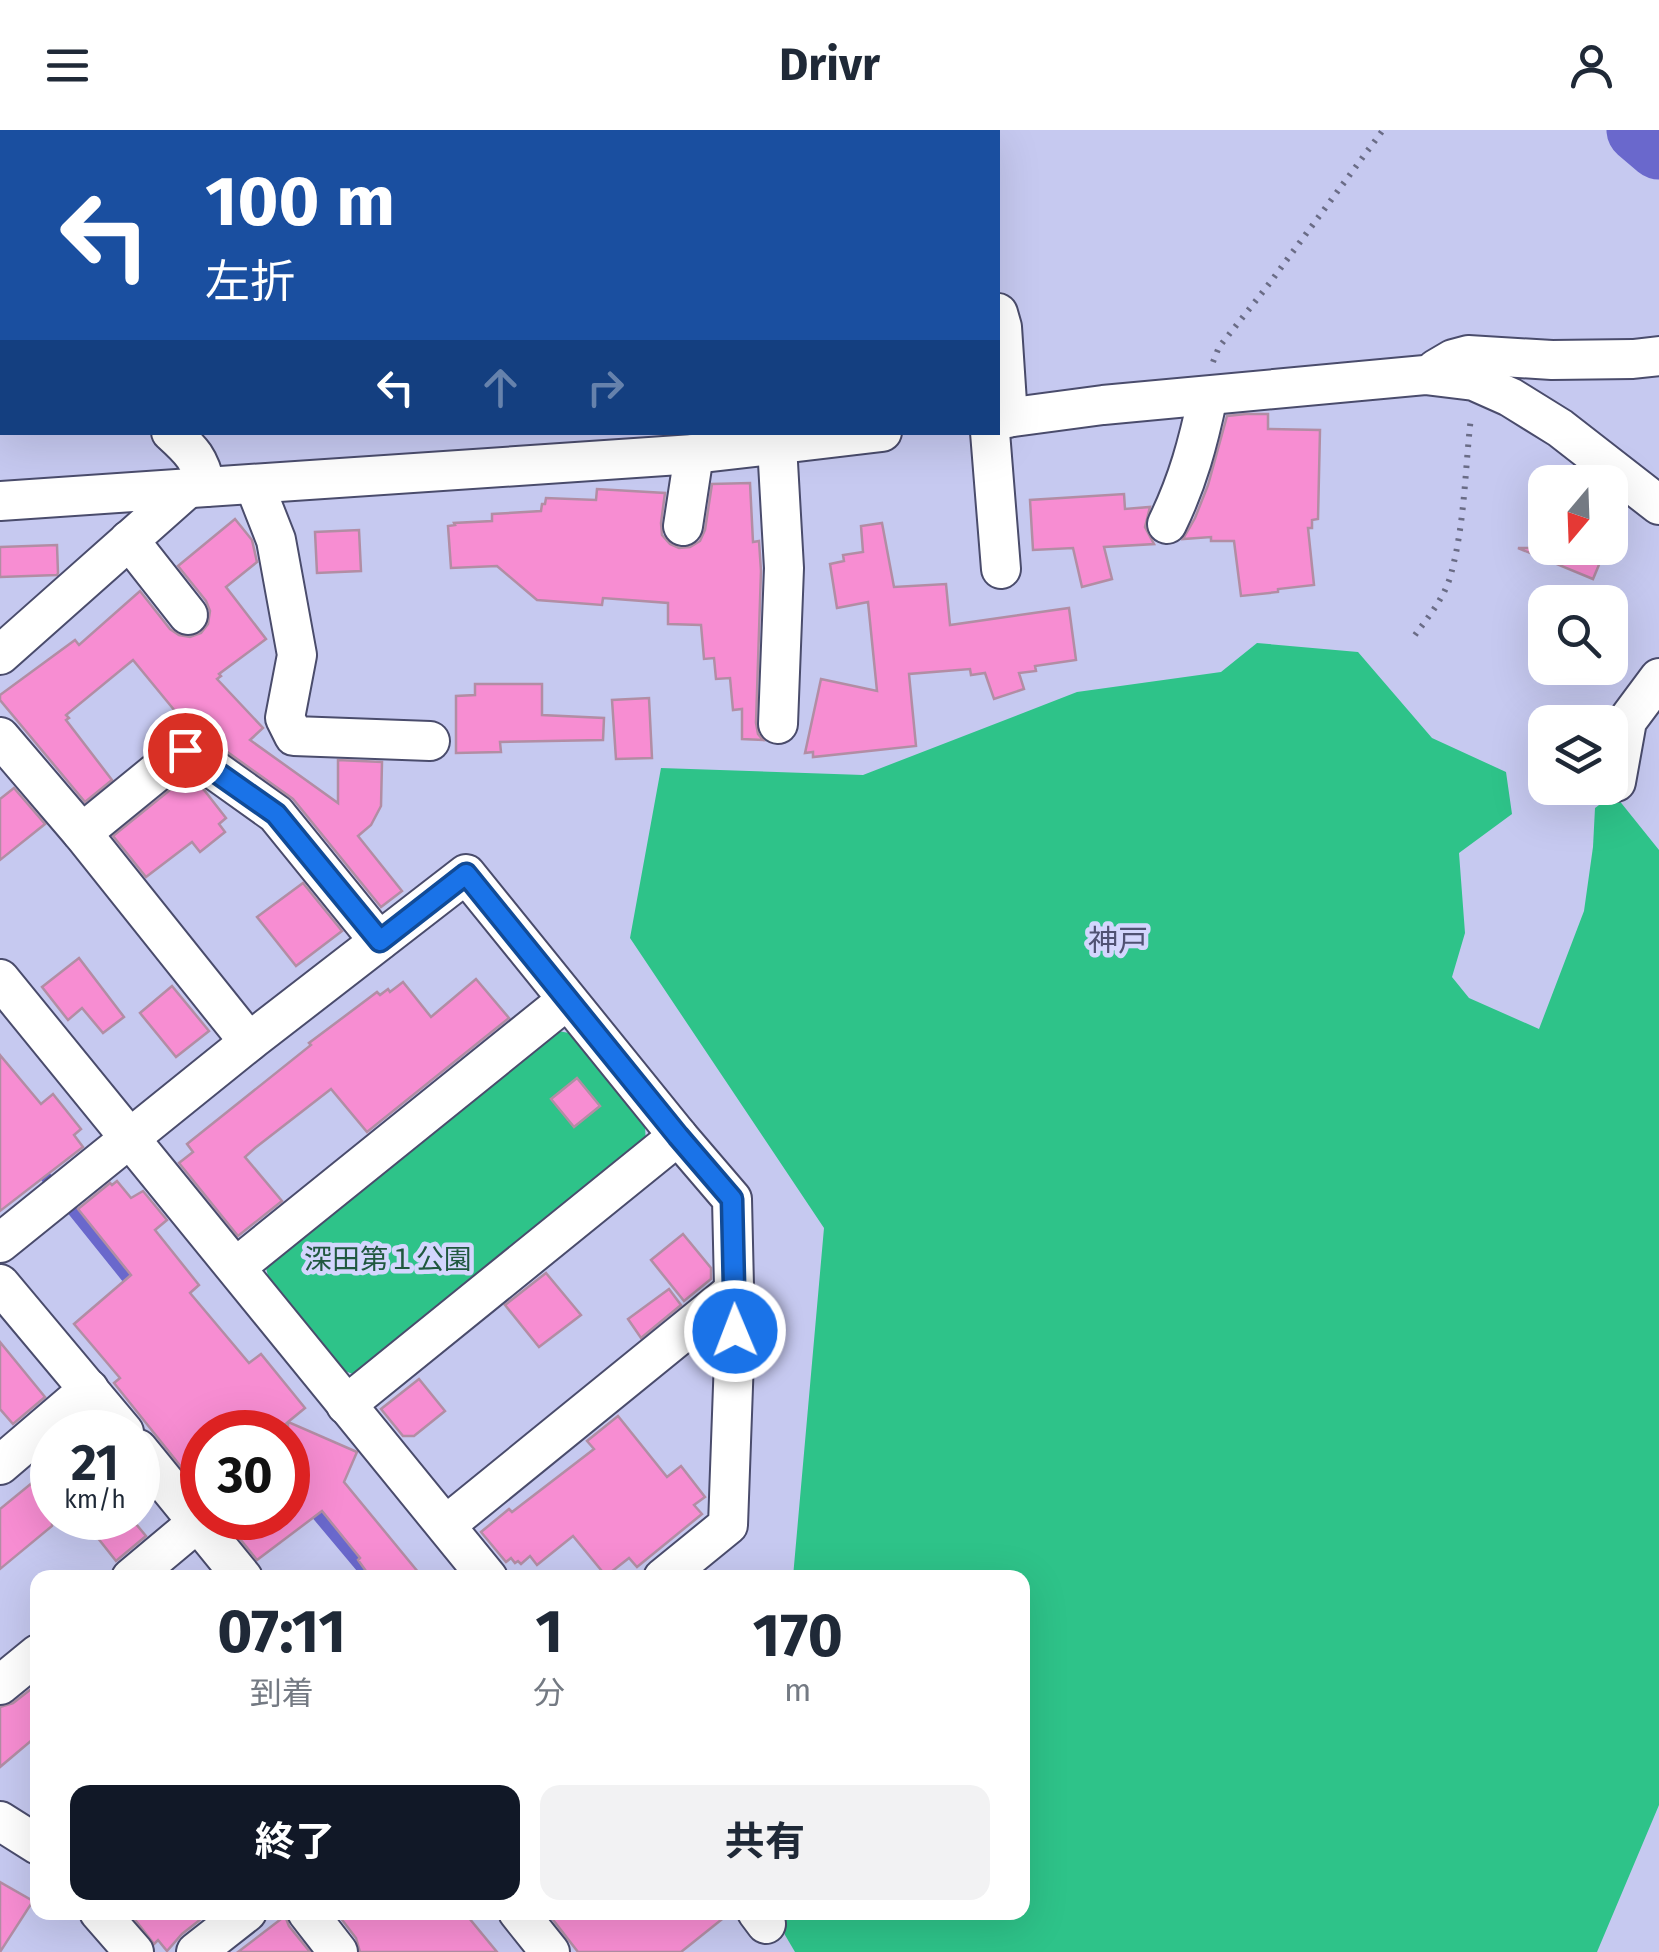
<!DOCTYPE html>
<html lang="ja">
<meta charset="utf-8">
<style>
:root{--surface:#fff;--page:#f2f2f3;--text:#1f2937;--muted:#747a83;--accent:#111827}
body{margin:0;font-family:"Fira Sans","Noto Sans JP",sans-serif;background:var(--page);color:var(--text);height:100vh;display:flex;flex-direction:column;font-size:38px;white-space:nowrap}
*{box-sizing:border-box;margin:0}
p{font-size:32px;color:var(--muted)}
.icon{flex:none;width:55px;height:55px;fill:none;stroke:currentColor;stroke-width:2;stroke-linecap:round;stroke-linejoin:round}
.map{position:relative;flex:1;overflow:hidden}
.panel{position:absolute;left:30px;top:1440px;width:1000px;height:350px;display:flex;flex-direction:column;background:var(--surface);border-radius:20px;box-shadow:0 10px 40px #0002}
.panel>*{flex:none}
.top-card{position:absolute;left:0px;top:0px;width:1000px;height:305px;box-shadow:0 10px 40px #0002;background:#1a4fa0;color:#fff;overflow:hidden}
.needle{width:65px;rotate:199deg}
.controls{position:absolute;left:1528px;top:335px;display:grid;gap:20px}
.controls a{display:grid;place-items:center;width:100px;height:100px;border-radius:20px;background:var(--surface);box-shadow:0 10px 40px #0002;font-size:50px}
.speed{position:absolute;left:30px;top:1280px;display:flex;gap:20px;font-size:50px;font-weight:700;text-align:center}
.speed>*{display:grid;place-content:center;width:130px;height:130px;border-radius:50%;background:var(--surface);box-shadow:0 10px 40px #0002;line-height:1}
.speed small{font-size:25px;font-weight:400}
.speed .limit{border:15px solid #d22;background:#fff;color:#111}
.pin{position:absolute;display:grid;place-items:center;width:85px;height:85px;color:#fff;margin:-42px;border:5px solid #fff;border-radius:50%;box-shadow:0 2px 10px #0007}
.me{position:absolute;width:110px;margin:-55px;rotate:359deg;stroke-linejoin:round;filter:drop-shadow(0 0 8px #0008)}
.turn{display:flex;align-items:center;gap:35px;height:210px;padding:0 40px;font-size:45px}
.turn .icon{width:130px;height:130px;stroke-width:2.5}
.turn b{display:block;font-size:70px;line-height:85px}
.lanes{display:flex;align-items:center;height:95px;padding:0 40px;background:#0003;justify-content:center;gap:50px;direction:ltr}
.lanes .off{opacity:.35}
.eta{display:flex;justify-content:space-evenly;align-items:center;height:170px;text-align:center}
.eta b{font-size:60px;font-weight:700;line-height:70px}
.button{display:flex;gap:20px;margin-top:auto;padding:20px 40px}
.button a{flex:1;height:115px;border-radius:20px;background:var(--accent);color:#fff;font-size:40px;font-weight:700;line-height:115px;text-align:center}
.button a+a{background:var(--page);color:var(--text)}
header{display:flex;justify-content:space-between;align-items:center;height:130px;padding:0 40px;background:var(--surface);font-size:45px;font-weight:700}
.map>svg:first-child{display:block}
</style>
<header><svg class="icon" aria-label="menu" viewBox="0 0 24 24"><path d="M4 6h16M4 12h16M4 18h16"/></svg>Drivr<svg class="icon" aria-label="person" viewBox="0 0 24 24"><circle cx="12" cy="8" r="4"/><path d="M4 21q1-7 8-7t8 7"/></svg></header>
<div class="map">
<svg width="1659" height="1822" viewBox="0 0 1659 1822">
<rect width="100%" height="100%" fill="#c6c9f0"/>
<g fill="#2ec389">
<polygon points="1257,513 1358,522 1432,608 1506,642 1512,684 1459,723 1465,803 1452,847 1469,868 1539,899 1584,781 1593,717 1595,678 1614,664 1659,720 1659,1675 1597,1822 795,1822 785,1805 779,1783 1022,1782 1022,1448 793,1447 824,1098 630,808 661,638 863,645 1077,562 1221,542"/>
<polygon points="553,900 569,903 645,996 646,1014 361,1247 342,1240 268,1146 265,1134"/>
</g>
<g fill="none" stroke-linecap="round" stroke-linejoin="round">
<g stroke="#6a68cc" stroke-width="11">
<polyline points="37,1036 135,1158"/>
<polyline points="308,1374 370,1448"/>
</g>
<polyline stroke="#6a68cc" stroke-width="65" points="1639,0 1659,17"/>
</g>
<g fill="#f78dd2" stroke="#b28da4" stroke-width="2.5">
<polygon points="1246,284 1268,284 1268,299 1320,300 1318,389 1312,390 1312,398 1308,398 1314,455 1278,459 1278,462 1241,466 1234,411 1211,411 1211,407 1183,409 1195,388 1208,355 1227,286"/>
<polygon points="750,353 753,412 759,411 761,441 756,593 758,604 763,610 742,609 742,579 733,580 730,548 716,549 714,528 704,529 701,495 668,494 668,473 603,468 602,475 537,470 497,436 451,438 448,396 455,395 454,393 492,391 492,384 541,381 542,374 545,374 546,368 596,370 597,359 665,363 661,393 662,405 670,414 679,418 690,417 700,411 705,400 712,354"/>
<polygon points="1124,364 1125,379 1150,377 1145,397 1154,414 1104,417 1112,449 1082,457 1073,418 1033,420 1030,370"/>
<polygon points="235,389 252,410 257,432 226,457 266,509 219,544 221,546 217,549 263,598 250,610 338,673 338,630 382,632 381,676 371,695 358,706 402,761 381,777 293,669 198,601 189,598 133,530 66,585 69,588 66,590 112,650 85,672 0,570 0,565 75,510 79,515 140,461 170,499 179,505 190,507 201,503 208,494 210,481 206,471 178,436"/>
<polygon points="882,393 894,457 946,454 950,495 1069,478 1076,530 1035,536 1036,541 1019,543 1024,559 994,569 985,543 971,545 970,539 909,544 916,616 813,627 813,622 805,623 821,549 877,561 868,472 837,478 830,434 844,431 843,425 863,422 861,396"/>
<polygon points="359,400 361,441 317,443 315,402"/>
<polygon points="57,415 58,443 57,445 0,447 0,417"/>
<polygon points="1518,418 1606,418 1593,449"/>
<polygon points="475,554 542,554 542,585 604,588 603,610 500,612 501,622 456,623 456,566 475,565"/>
<polygon points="649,568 652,628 616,629 612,570"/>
<polygon points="186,647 204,660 226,688 219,694 225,702 200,722 192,712 146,747 113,706"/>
<polygon points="14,658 45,694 0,730 0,669"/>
<polygon points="303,753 342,801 296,836 257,787"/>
<polygon points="79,828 124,887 103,903 82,878 68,890 42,857"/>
<polygon points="476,849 509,888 367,1002 331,959 255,1018 245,1027 282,1071 238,1106 179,1033 193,1022 187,1014 311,915 309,913 377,862 380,865 388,859 390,862 403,852 431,887"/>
<polygon points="172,856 209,901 176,927 140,883"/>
<polygon points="0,925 41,974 53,964 81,999 74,1005 83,1017 0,1081"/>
<polygon points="577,948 600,976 574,997 551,969"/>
<polygon points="117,1051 131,1068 143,1061 167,1090 155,1100 199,1155 190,1163 249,1233 261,1224 305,1278 288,1292 357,1322 344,1352 423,1448 371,1448 358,1430 360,1428 322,1381 257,1430 223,1388 288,1388 288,1292 275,1302 202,1302 202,1363 114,1253 120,1248 74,1194 131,1145 78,1079 110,1053 112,1055"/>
<polygon points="683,1104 711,1138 711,1149 684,1171 651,1130"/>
<polygon points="546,1143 581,1185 539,1217 505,1175"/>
<polygon points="669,1159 681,1175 641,1208 628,1189"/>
<polygon points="0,1212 45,1267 13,1294 0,1279"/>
<polygon points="419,1249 445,1281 414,1306 403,1306 381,1279"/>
<polygon points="618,1286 667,1347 681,1336 705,1367 694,1375 702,1384 637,1437 629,1428 606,1446 573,1406 537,1435 530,1426 521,1434 518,1431 515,1433 511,1428 506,1432 481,1402 509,1379 512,1382 594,1319 587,1311"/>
<polygon points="52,1320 52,1396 0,1439 0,1379 49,1339 41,1329"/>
<polygon points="82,1388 131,1388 146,1406 116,1431"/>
<polygon points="35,1556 38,1560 38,1605 0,1637 0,1577 13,1573"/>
<polygon points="0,1752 33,1771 0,1822"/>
<polygon points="129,1782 210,1782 182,1804 167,1821 158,1810 154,1814"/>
<polygon points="336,1782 464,1782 497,1822 360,1822 356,1808"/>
<polygon points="547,1782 731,1782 681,1822 578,1822"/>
<polygon points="285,1786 289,1796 310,1822 238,1822"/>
</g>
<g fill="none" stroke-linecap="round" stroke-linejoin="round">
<defs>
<g id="minor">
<polyline points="793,0 799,2"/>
<polyline points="399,2 401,0"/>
<polyline points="998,183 1002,197 1008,288"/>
<polyline points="1436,239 1453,229 1468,225 1552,230 1633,229 1659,226"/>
<polyline points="998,289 1103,275 1425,245 1474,251 1510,267 1560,298 1659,375"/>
<path d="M171,302c21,19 29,27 35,55"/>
<polyline points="990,302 1001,439"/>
<polyline points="777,315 784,438 778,594"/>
<polyline points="254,354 276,410 297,525 285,588 294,606 430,611"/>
<polyline points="0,371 694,324 882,302"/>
<path d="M1167,394c21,-43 31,-81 41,-128"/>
<polyline points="683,396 694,324"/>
<polyline points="129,410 188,485"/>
<polyline points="0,525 187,359"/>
<polyline points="0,607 82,703 249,912"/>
<polyline points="1616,652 1627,591 1659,548"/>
<polyline points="82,703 185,619 276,684 379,811"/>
<polyline points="0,849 488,1448"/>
<polyline points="0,1113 249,912 466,744 678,1006 732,1069 735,1201 728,1395 663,1448"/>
<polyline points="236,1137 567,870"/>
<polyline points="0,1154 124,1302"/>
<polyline points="346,1275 678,1006"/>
<polyline points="138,1319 243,1448"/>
<polyline points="0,1335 89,1259"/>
<polyline points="446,1395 735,1160"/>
<polyline points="131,1448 198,1392"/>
<polyline points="0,1555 38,1524"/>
<polyline points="0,1691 38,1715"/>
<polyline points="99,1782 134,1822"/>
<polyline points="307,1782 338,1822"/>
<polyline points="518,1782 550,1822"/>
<polyline points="757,1782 766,1794"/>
<polyline points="196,1822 247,1782"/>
</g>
</defs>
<use href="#minor" stroke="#4a4c6c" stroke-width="42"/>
<g stroke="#6a6c86" stroke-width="6" stroke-dasharray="2.5 8" stroke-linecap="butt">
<polyline points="1213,232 1219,217 1266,158 1383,0"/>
<path d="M1415,505c14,-19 30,-38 36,-61 14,-51 14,-106 20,-157"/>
</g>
<use href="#minor" stroke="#fff" stroke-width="38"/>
</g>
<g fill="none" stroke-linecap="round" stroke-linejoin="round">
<defs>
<polyline id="route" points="185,620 276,684 380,811 466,744 678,1006 732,1069 735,1201"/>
</defs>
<use href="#route" stroke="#114b97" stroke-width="25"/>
<use href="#route" stroke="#1a73e8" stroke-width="18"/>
</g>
<g text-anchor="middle" stroke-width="9" stroke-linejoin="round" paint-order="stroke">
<g font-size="28" fill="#20583f" stroke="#d3d6fd">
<text x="388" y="1139">深田第１公園</text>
</g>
<g font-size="30" fill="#505273" stroke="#d3d6fd">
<text x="1118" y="821">神戸</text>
</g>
</g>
</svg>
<div class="controls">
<a><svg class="needle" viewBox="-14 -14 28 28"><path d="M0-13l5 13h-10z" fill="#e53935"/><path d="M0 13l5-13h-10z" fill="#747a83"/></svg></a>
<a><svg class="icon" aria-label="search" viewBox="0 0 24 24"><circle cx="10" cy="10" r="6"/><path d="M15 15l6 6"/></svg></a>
<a><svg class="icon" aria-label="layers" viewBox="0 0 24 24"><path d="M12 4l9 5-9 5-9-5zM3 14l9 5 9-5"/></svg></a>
</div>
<div class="speed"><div>21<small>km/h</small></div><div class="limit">30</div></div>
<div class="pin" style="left:185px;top:620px;background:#d93025"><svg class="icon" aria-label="arrive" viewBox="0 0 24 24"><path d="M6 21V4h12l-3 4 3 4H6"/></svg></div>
<svg class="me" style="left:735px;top:1201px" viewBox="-20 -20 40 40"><circle r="17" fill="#1a73e8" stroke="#fff" stroke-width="3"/><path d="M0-11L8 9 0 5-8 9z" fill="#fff"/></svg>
<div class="top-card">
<div class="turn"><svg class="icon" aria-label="left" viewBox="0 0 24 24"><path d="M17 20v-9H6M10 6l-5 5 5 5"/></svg><div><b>100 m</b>左折</div></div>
<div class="lanes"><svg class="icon" aria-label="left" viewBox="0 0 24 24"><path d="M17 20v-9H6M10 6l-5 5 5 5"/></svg><svg class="icon off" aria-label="ahead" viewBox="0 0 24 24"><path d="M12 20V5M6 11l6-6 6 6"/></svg><svg class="icon off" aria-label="right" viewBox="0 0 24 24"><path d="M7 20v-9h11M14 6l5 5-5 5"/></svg></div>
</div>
<section class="panel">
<div class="eta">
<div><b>07:11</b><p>到着</p></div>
<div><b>1</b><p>分</p></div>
<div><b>170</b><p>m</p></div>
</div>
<div class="button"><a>終了</a><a>共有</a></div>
</section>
</div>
